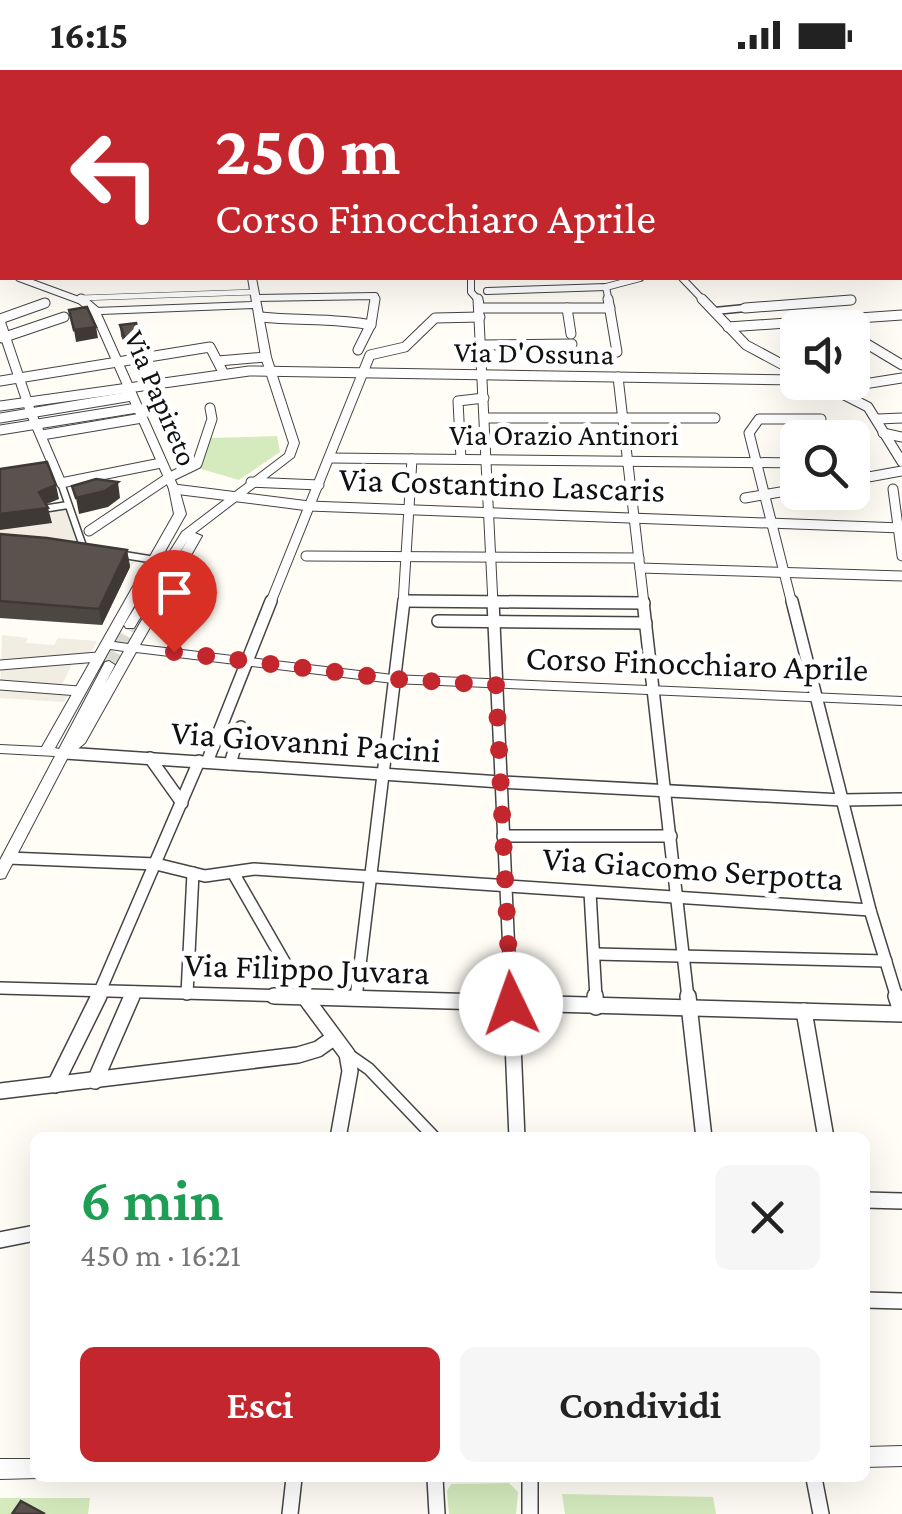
<!DOCTYPE html>
<html lang="it">
<meta charset="utf-8">
<style>
:root{--surface:#fff;--page:#f6f6f6;--text:#222;--muted:#767676;--accent:#c4262e}
body{margin:0;font-family:"Crimson Pro",serif;background:var(--page);color:var(--text);height:100vh;display:flex;flex-direction:column;font-size:38px;white-space:nowrap}
*{box-sizing:border-box;margin:0}
p{font-size:32px;color:var(--muted)}
.icon{flex:none;width:55px;height:55px;fill:none;stroke:currentColor;stroke-width:2;stroke-linecap:round;stroke-linejoin:round}
.map{position:relative;flex:1;overflow:hidden}
.drawer{position:absolute;left:30px;top:1062px;width:840px;height:350px;display:flex;flex-direction:column;background:var(--surface);border-radius:15px;box-shadow:0 10px 40px #0002}
.drawer>*{flex:none}
.guide{position:absolute;left:0px;top:0px;width:902px;height:210px;box-shadow:0 10px 40px #0002;background:#c4262e;color:#fff;overflow:hidden}
.buttons{position:absolute;left:780px;top:240px;display:grid;gap:20px}
.buttons a{display:grid;place-items:center;width:90px;height:90px;border-radius:15px;background:var(--surface);box-shadow:0 10px 40px #0002;font-size:50px}
.pin{position:absolute;display:grid;place-items:center;width:85px;height:85px;color:#fff;margin:-102px -42px;border-radius:50% 50% 50% 0;rotate:-45deg;box-shadow:0 0 10px #0007}
.pin .icon{rotate:45deg}
.me{position:absolute;width:110px;margin:-55px;rotate:357deg;stroke-linejoin:round;filter:drop-shadow(0 0 8px #0008)}
.turn{display:flex;align-items:center;gap:35px;height:210px;padding:0 50px;font-size:45px}
.turn .icon{width:130px;height:130px;stroke-width:2.5}
.turn b{display:block;font-size:70px;line-height:85px}
.round{display:grid;place-items:center;flex:none;width:105px;height:105px;border-radius:15px;background:var(--page)}
.headline{display:flex;align-items:center;justify-content:space-between;height:170px;padding:0 50px}
h1{font-size:60px;font-weight:600;line-height:75px;color:#1e9e55}
.button{display:flex;gap:20px;margin-top:auto;padding:20px 50px}
.button a{flex:1;height:115px;border-radius:15px;background:var(--accent);color:#fff;font-size:40px;font-weight:600;line-height:115px;text-align:center}
.button a+a{background:var(--page);color:var(--text)}
.status{display:flex;justify-content:space-between;align-items:center;height:70px;padding:0 50px;background:var(--surface);direction:ltr}
.status svg{height:28px;fill:currentColor}
.map>svg:first-child{display:block}
</style>
<div class="status"><b>16:15</b><svg viewBox="0 0 49 12"><path d="M0 12V9h3v3zM5 12V6h3v6zM10 12V3h3v9zM15 12V0h3v12zM26 1h20v11H26zM47 4h2v5h-2z"/></svg></div>
<div class="map">
<svg width="902" height="1444" viewBox="0 0 902 1444">
<rect width="100%" height="100%" fill="#fffdf5"/>
<g fill="#d5ebbd">
<polygon points="277,366 280,382 239,410 194,397 211,368"/>
<polygon points="509,1413 518,1422 516,1444 449,1444 447,1421 451,1414"/>
<polygon points="562,1424 713,1427 716,1444 565,1444"/>
<polygon points="0,1428 90,1428 88,1444 0,1444"/>
</g>
<g fill="#f1ede2">
<polygon points="71,432 86,473 146,483 130,497 88,487 0,480 0,460 51,453 49,436"/>
<polygon points="2,565 28,568 26,573 54,575 58,568 97,571 84,595 72,594 61,617 68,626 64,632 0,628"/>
</g>
<g fill="none" stroke-linecap="round" stroke-linejoin="round">
<polyline stroke="#dbdad3" stroke-width="14" stroke-dasharray="14 6" stroke-linecap="butt" points="109,595 130,555"/>
<defs>
<g id="pedestrian-far3">
<polyline points="254,0 258,2"/>
<polyline points="80,228 255,222"/>
</g>
<g id="pedestrian-far2">
<polyline points="715,241 745,238"/>
<polyline points="61,413 84,479"/>
<polyline points="49,438 68,435"/>
<polyline points="118,484 155,490"/>
</g>
<g id="pedestrian-far1">
<polyline points="0,595 98,587"/>
<polyline points="0,615 79,621"/>
</g>
<polyline id="pedestrian" points="349,985 369,999 435,1068"/>
<g id="minor-far3">
<polyline points="635,2 644,0"/>
<polyline points="801,2 819,0"/>
<polyline points="19,208 84,232"/>
<polyline points="471,208 471,222 480,232"/>
<polyline points="682,208 705,232"/>
<polyline points="606,217 609,232"/>
<polyline points="487,221 606,217 640,208"/>
<polyline points="256,228 375,226 375,232"/>
<polyline points="827,232 851,230"/>
</g>
<g id="minor-far2">
<polyline points="81,229 95,241"/>
<polyline points="478,229 493,534"/>
<polyline points="608,229 617,282"/>
<polyline points="702,229 746,275 798,303"/>
<polyline points="480,238 610,238"/>
<polyline points="567,238 571,264"/>
<polyline points="745,238 851,230"/>
<path d="M261,247c37,4 74,1 110,8"/>
<polyline points="0,249 45,233"/>
<polyline points="0,251 31,343 61,413 161,393"/>
<polyline points="728,257 902,245"/>
<polyline points="852,265 902,295"/>
<polyline points="2,268 64,247"/>
<polyline points="482,275 572,274"/>
<polyline points="358,280 371,254 375,229"/>
<polyline points="218,291 266,287"/>
<polyline points="618,307 644,534"/>
<polyline points="0,311 210,277 223,302"/>
<polyline points="819,312 868,337 902,392"/>
<polyline points="839,318 902,308"/>
<polyline points="0,336 249,301 798,310"/>
<polyline points="0,348 132,326"/>
<polyline points="485,348 715,348"/>
<polyline points="878,349 902,348"/>
<polyline points="0,360 137,338"/>
<polyline points="883,363 902,367"/>
<polyline points="42,365 142,348"/>
<polyline points="331,388 798,393"/>
<polyline points="461,389 458,331 484,328"/>
<polyline points="852,410 902,401"/>
<polyline points="251,412 319,415"/>
<polyline points="174,419 309,436 902,458"/>
<polyline points="893,419 902,486"/>
<polyline points="745,428 798,419"/>
<polyline points="89,461 168,408 197,394 212,349 210,338"/>
<polyline points="306,486 639,488"/>
<polyline points="640,498 902,506"/>
<polyline points="404,531 644,533"/>
<polyline points="270,534 370,285 405,277 435,248 480,247"/>
<polyline points="403,534 412,389"/>
<polyline points="792,534 749,363 759,349 821,349"/>
</g>
<g id="minor-far1">
<polyline points="405,531 644,533"/>
<polyline points="493,531 511,928"/>
<polyline points="643,531 688,928"/>
<polyline points="792,531 870,840 897,928"/>
<polyline points="438,551 646,553"/>
<polyline points="65,683 501,712 842,730 902,729"/>
<polyline points="150,688 182,733"/>
<polyline points="207,692 271,531"/>
<polyline points="230,694 241,657"/>
<polyline points="503,766 671,766"/>
<polyline points="8,788 156,794 205,806 254,799 870,840"/>
<polyline points="235,806 305,928"/>
<polyline points="590,822 596,928"/>
<polyline points="595,884 886,891"/>
<polyline points="0,918 361,928"/>
<polyline points="187,924 193,803"/>
<polyline points="97,928 199,691"/>
<polyline points="131,928 134,922"/>
<polyline points="356,928 404,531"/>
</g>
<g id="minor">
<polyline points="274,926 902,944 896,926"/>
<polyline points="304,926 347,984 350,1001 338,1068"/>
<polyline points="511,926 517,1068"/>
<polyline points="595,926 596,937"/>
<polyline points="688,926 704,1068"/>
<polyline points="804,941 826,1068"/>
<polyline points="95,1011 132,926"/>
<polyline points="55,1015 99,926"/>
<polyline points="0,1021 298,985 318,979 332,969"/>
<polyline points="865,1130 902,1131"/>
<polyline points="0,1170 35,1163"/>
<polyline points="865,1230 902,1231"/>
<polyline points="435,1408 437,1444"/>
<polyline points="530,1408 530,1444"/>
<polyline points="814,1408 821,1444"/>
<polyline points="290,1444 294,1408"/>
</g>
<g id="tertiary">
<rect x="900" y="103" width="2" height="4"/>
<path d="M248,208h8l15,79 28,86 -5,14 -99,76 7,3 -62,109 253,30 509,22v8l-509,-22 -257,-31 -51,91 -17,14 -61,117 -2,4 -5,1v-19l55,-104 -55,-3v-8l42,2 132,-233 -5,-25 -79,-178 5,-3 157,-6zM253,238l8,49 28,86 -4,11 -103,78 -58,93 2,3h8l54,-89 -60,105 -14,-2 72,-128 -7,-25 -78,-175zM110,579l14,2 -19,33 10,-19 -6,-4 -4,1 -46,87 -4,-1z"/>
<polygon points="902,1376 902,1396 865,1397 865,1377"/>
<polygon points="0,1389 35,1389 35,1408 39,1408 0,1409"/>
</g>
<polygon id="secondary" points="334,0 343,0 345,2 337,2"/>
</defs>
<use href="#pedestrian-far3" stroke="#444" stroke-width="6"/>
<use href="#pedestrian-far2" stroke="#444" stroke-width="9"/>
<use href="#pedestrian-far1" stroke="#444" stroke-width="11"/>
<use href="#pedestrian" stroke="#444" stroke-width="14"/>
<use href="#minor-far3" stroke="#444" stroke-width="8"/>
<use href="#minor-far2" stroke="#444" stroke-width="11"/>
<use href="#minor-far1" stroke="#444" stroke-width="14"/>
<use href="#minor" stroke="#444" stroke-width="18"/>
<use href="#tertiary" stroke="#444" stroke-width="2"/>
<use href="#secondary" stroke="#333" stroke-width="3"/>
<use href="#pedestrian-far3" stroke="#fff" stroke-width="5"/>
<use href="#pedestrian-far2" stroke="#fff" stroke-width="6"/>
<use href="#pedestrian-far1" stroke="#fff" stroke-width="9"/>
<use href="#pedestrian" stroke="#fff" stroke-width="11"/>
<use href="#minor-far3" stroke="#fff" stroke-width="6"/>
<use href="#minor-far2" stroke="#fff" stroke-width="9"/>
<use href="#minor-far1" stroke="#fff" stroke-width="11"/>
<use href="#minor" stroke="#fff" stroke-width="15"/>
<use href="#tertiary" fill="#fff" fill-rule="evenodd"/>
<use href="#secondary" fill="#fff6b0" fill-rule="evenodd"/>
</g>
<g fill="#4d4742">
<polygon points="120,255 142,268 144,279 128,282 121,266"/>
<polygon points="0,464 127,480 130,497 102,555 0,548"/>
</g>
<g fill="#3f3936">
<polygon points="0,151 2,151 2,166 0,167"/>
<polygon points="96,257 98,268 76,272 74,260"/>
<polygon points="142,268 144,279 128,282 126,271"/>
<polygon points="118,412 120,428 108,437 79,444 76,428"/>
<polygon points="56,415 59,429 42,436 39,422"/>
<polygon points="48,438 52,453 0,460 0,444"/>
<polygon points="127,480 130,497 102,555 99,539"/>
</g>
<g fill="#5a524d" stroke="#3f3936" stroke-width="2.5">
<polygon points="900,40 902,40 902,66 900,64"/>
<polygon points="87,237 96,257 74,260 69,240"/>
<polygon points="136,253 142,268 126,271 120,255"/>
<polygon points="47,392 56,415 39,422 48,438 0,444 0,399"/>
<polygon points="96,409 118,412 105,421 76,428 72,416"/>
<polygon points="0,464 47,468 127,480 99,539 0,531"/>
<polygon points="21,1431 45,1444 12,1444"/>
</g>
<g fill="none" stroke-linecap="round" stroke-linejoin="round">
<polyline stroke="#c4262e" stroke-width="18" stroke-dasharray="0 32.4" points="174,582 393,609 496,615 511,934"/>
</g>
<g text-anchor="middle" stroke-width="10" stroke-linejoin="round" paint-order="stroke">
<g font-size="30" fill="#111" stroke="#fff">
<text transform="translate(534 283) rotate(1)" y="10">Via D'Ossuna</text>
<text transform="translate(161 328) rotate(67)" y="10">Via Papireto</text>
<text x="564" y="375">Via Orazio Antinori</text>
</g>
<g font-size="35" fill="#111" stroke="#fff">
<text transform="translate(502 414) rotate(2)" y="12">Via Costantino Lascaris</text>
<text transform="translate(697 593) rotate(2)" y="12">Corso Finocchiaro Aprile</text>
<text transform="translate(306 671) rotate(4)" y="12">Via Giovanni Pacini</text>
<text transform="translate(693 798) rotate(4)" y="12">Via Giacomo Serpotta</text>
<text transform="translate(307 898) rotate(2)" y="12">Via Filippo Juvara</text>
</g>
</g>
</svg>
<div class="buttons">
<a><svg class="icon" aria-label="sound" viewBox="0 0 24 24"><path d="M4 9h4l5-4v14l-5-4H4zM17 9q2 3 0 6"/></svg></a>
<a><svg class="icon" aria-label="search" viewBox="0 0 24 24"><circle cx="10" cy="10" r="6"/><path d="M15 15l6 6"/></svg></a>
</div>
<div class="pin" style="left:174px;top:582px;background:#d93025"><svg class="icon" aria-label="arrive" viewBox="0 0 24 24"><path d="M6 21V4h12l-3 4 3 4H6"/></svg></div>
<svg class="me" style="left:511px;top:934px" viewBox="-20 -20 40 40"><circle r="19" fill="#fff"/><path d="M0-13L10 11 0 6-10 11z" fill="#c4262e"/></svg>
<div class="guide">
<div class="turn"><svg class="icon" aria-label="left" viewBox="0 0 24 24"><path d="M17 20v-9H6M10 6l-5 5 5 5"/></svg><div><b>250 m</b>Corso Finocchiaro Aprile</div></div>
</div>
<section class="drawer">
<div class="headline"><div><h1>6 min</h1><p>450 m · 16:21</p></div><a class="round"><svg class="icon" aria-label="close" viewBox="0 0 24 24"><path d="M6 6l12 12M18 6L6 18"/></svg></a></div>
<div class="button"><a>Esci</a><a>Condividi</a></div>
</section>
</div>
